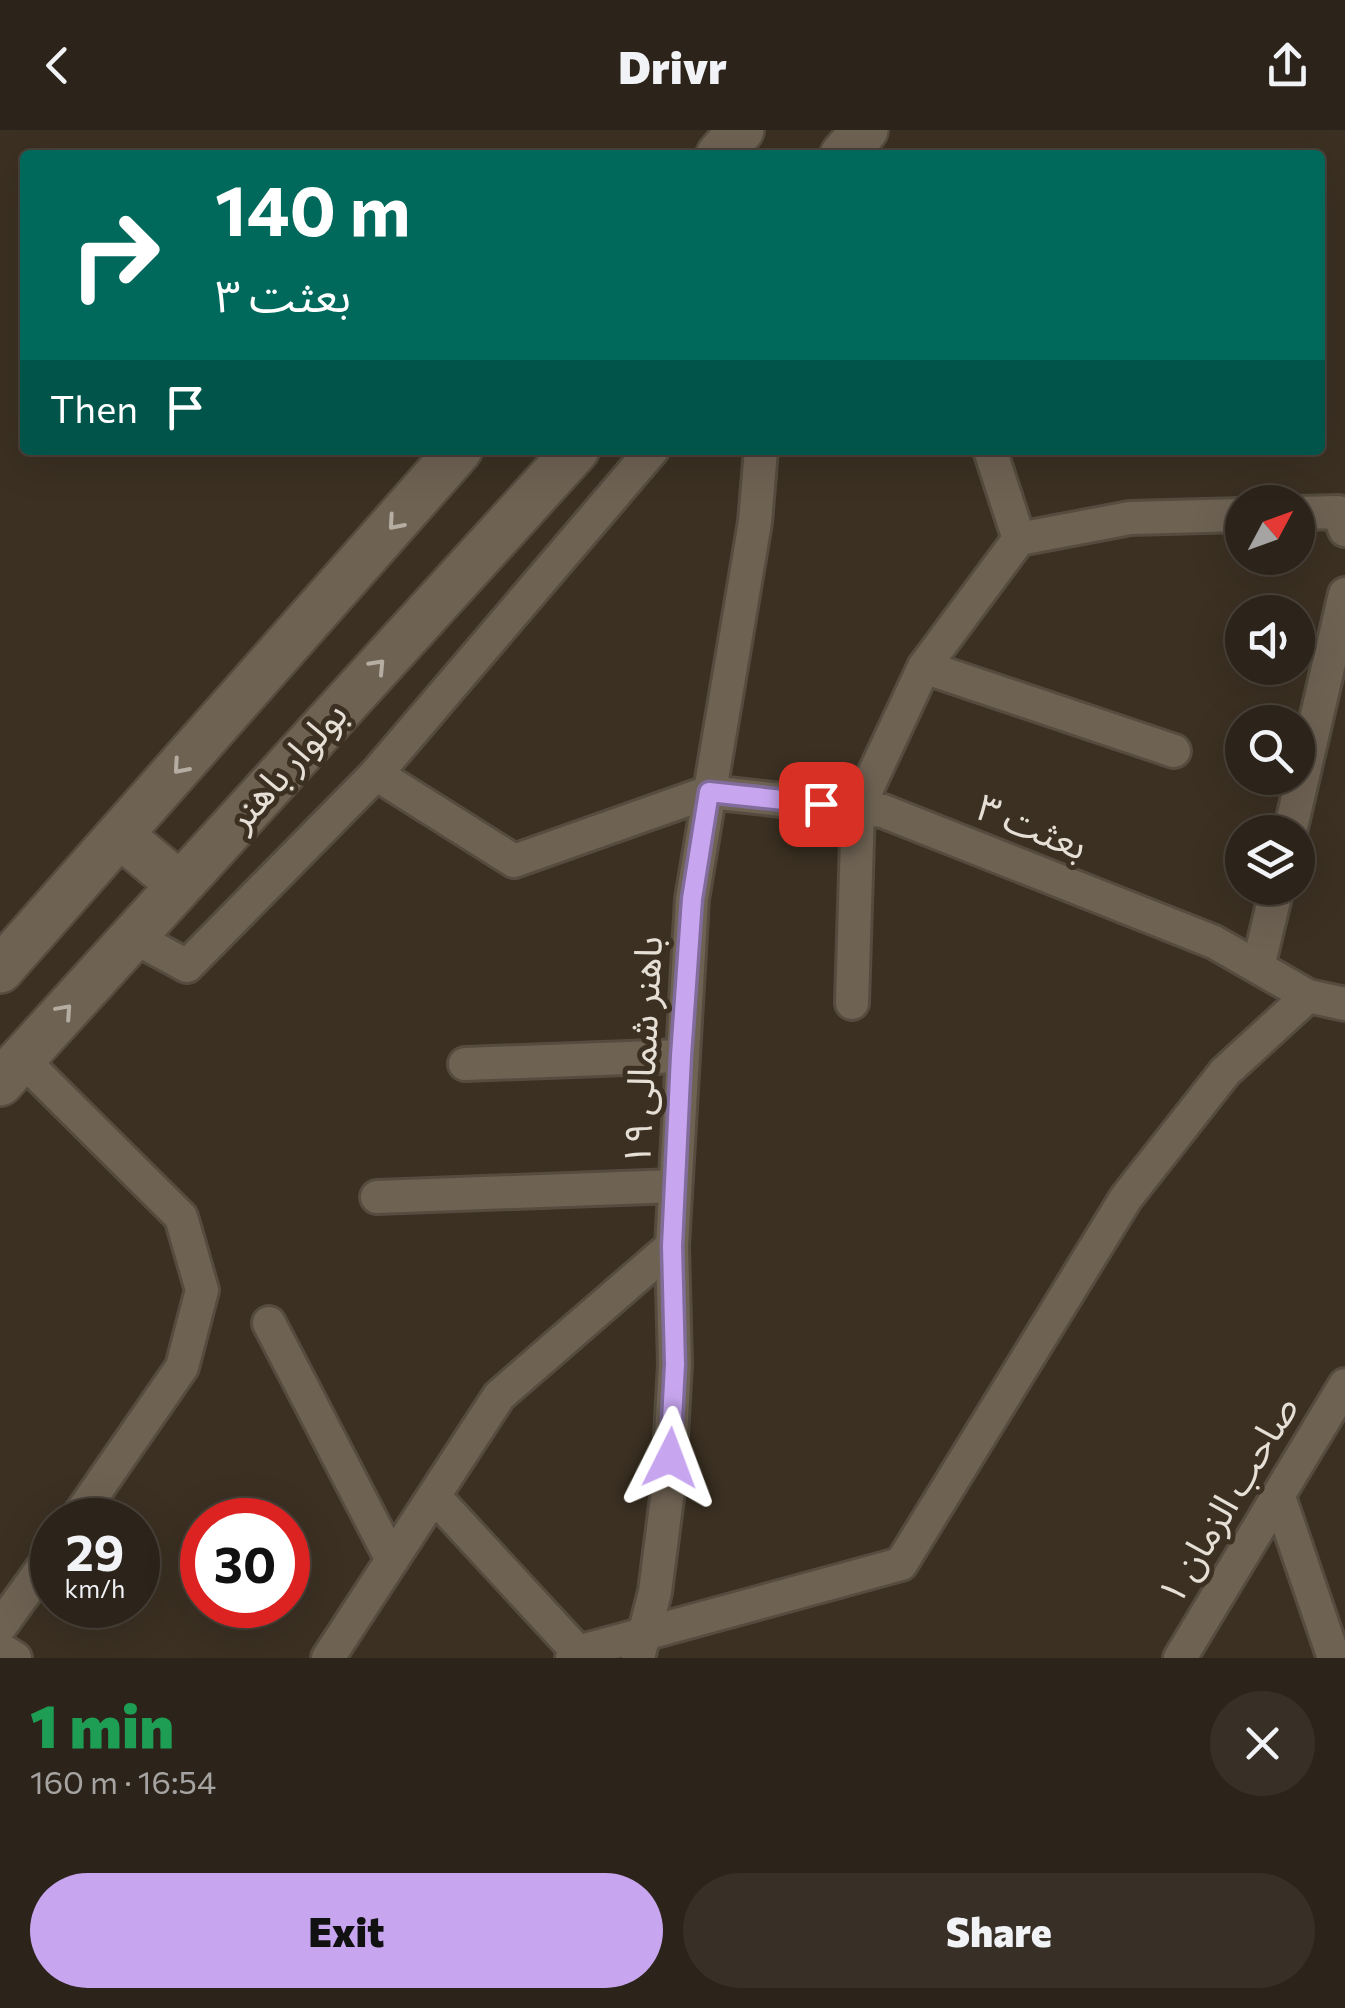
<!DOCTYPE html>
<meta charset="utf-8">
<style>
:root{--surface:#2c241a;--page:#383027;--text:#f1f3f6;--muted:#a6a4a2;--line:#484139;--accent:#c7a6ef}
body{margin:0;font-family:Commissioner,"Noto Sans Arabic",sans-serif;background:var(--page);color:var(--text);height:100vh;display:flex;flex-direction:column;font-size:38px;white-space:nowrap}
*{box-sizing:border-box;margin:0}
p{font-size:32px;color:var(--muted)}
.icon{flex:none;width:55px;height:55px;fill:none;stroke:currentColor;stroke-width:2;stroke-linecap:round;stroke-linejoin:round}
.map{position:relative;height:1528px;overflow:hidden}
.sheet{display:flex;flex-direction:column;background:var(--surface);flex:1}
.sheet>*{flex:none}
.guide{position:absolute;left:20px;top:20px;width:1305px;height:305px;border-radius:10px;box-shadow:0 10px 40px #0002,0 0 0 2px var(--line);background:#00695c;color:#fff;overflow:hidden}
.needle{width:65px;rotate:49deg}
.tools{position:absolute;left:1225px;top:355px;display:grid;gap:20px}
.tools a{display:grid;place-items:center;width:90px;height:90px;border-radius:50%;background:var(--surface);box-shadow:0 10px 40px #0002,0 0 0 2px var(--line);font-size:50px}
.speed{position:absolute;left:30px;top:1368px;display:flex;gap:20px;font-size:50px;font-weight:700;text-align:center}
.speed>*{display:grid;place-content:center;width:130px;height:130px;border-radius:50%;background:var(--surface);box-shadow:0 10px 40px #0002,0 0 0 2px var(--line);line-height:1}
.speed small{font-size:25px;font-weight:400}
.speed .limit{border:15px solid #d22;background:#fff;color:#111}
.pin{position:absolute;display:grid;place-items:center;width:85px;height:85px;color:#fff;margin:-42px;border-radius:20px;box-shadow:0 5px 15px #0006}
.me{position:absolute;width:110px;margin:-55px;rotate:3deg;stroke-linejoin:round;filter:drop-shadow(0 0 8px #0008)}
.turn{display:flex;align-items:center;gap:35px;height:210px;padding:0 30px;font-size:45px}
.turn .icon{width:130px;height:130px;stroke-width:2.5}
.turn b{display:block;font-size:70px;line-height:85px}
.then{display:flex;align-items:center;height:95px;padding:0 30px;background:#0003;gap:20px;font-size:38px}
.round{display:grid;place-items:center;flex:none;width:105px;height:105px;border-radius:52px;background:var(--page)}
.overview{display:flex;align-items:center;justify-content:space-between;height:170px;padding:0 30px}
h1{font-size:60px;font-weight:800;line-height:75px;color:#1e9e55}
.button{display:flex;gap:20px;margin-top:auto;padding:20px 30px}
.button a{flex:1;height:115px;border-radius:60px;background:var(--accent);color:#111;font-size:40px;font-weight:800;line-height:115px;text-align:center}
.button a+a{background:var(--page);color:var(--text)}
header{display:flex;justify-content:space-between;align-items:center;height:130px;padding:0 30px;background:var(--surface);font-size:45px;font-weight:800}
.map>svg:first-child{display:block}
</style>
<header><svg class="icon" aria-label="back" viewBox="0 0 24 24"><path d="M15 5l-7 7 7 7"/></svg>Drivr<svg class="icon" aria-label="share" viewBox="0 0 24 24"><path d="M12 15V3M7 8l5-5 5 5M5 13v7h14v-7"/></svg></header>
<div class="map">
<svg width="1345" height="1528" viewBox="0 0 1345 1528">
<rect width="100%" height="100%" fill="#3b3022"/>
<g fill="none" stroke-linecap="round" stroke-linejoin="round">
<defs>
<g id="minor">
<polyline points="990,320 1019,409"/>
<polyline points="1298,383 1338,382 1345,400"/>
<polyline points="924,537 1174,621"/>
<polyline points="376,644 514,731 709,662 883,681 1214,812 1308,866 1345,874"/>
<polyline points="1290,702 1345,464"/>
<polyline points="132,806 187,836 376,644 652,320"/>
<polyline points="1258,837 1277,758"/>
<polyline points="852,873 858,678 924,537 1019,409 1130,388 1242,385"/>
<polyline points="22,929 181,1087 202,1160 182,1237 76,1390"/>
<polyline points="465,934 681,926"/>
<polyline points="377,1067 675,1056"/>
<polyline points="269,1193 392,1430"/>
<polyline points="434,1366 578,1522"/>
<polyline points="1279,1367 1334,1528"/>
<polyline points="0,1497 52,1425"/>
<polyline points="0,1519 15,1528"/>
<polyline points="328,1528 499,1266 672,1116"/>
<polyline points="572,1528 578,1522 901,1434 1126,1068 1225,942 1308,866"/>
<polyline points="638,1528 655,1462 668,1360 675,1234 672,1116 692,769 755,392 761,320"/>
<polyline points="1180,1528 1345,1255"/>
</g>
<g id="secondary">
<polyline points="719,25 741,0"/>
<polyline points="843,25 865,0"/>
<polyline points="120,705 179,754"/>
<polyline points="0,840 459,320"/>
<polyline points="0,953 576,320"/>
</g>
</defs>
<use href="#minor" stroke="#554c3f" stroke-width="38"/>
<use href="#secondary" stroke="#554c3f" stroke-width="50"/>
<use href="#minor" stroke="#6e6253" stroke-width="32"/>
<use href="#secondary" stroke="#6e6253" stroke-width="45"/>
</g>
<defs><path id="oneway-chevron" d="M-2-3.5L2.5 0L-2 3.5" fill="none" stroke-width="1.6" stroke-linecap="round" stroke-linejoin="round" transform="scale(2.5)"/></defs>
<g stroke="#b6ada2">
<use href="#oneway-chevron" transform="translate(395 393) rotate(131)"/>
<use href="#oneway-chevron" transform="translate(378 536) rotate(-47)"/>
<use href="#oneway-chevron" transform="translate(180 637) rotate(131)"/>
<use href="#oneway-chevron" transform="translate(65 881) rotate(-48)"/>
</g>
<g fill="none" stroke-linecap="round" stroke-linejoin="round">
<defs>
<polyline id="route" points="670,1328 675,1234 672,1116 681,926 692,769 709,662 821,674"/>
</defs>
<use href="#route" stroke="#816c9b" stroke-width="25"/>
<use href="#route" stroke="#c7a6ef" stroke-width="18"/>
</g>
<g text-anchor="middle" stroke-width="10" stroke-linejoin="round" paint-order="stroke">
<g font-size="38" fill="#e6dfd6" stroke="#3b3022">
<text transform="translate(287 636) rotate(-48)" y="13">بولوار باهنر</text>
<text transform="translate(1032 697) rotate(22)" y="13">بعثت ۳</text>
<text transform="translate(643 921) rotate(-87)" y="13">باهنر شمالی ۱۹</text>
<text transform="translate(1228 1370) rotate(-59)" y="13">صاحب الزمان ۱</text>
</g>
</g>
</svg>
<div class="tools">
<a><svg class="needle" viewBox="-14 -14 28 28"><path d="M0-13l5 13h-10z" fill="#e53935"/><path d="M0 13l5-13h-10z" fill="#a6a4a2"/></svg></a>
<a><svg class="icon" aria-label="sound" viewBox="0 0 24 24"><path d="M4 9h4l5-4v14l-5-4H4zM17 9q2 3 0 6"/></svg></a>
<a><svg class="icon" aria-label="search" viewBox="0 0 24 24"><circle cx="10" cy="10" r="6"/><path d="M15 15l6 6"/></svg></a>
<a><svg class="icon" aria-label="layers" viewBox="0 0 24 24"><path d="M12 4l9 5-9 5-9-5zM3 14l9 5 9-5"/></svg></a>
</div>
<div class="speed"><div>29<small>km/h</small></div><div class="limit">30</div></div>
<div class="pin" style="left:821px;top:674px;background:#d93025"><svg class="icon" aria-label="arrive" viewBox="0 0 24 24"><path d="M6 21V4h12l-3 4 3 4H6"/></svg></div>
<svg class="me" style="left:670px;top:1328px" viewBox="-20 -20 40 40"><path d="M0-17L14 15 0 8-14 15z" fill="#c7a6ef" stroke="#fff" stroke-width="4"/></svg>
<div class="guide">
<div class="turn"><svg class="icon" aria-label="right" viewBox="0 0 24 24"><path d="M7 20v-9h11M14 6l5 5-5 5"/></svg><div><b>140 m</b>بعثت ۳</div></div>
<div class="then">Then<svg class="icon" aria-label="arrive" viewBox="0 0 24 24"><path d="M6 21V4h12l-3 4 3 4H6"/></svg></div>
</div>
</div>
<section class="sheet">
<div class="overview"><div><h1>1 min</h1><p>160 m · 16:54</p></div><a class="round"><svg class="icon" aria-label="close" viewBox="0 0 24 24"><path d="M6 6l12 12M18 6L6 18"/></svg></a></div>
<div class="button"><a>Exit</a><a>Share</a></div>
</section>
